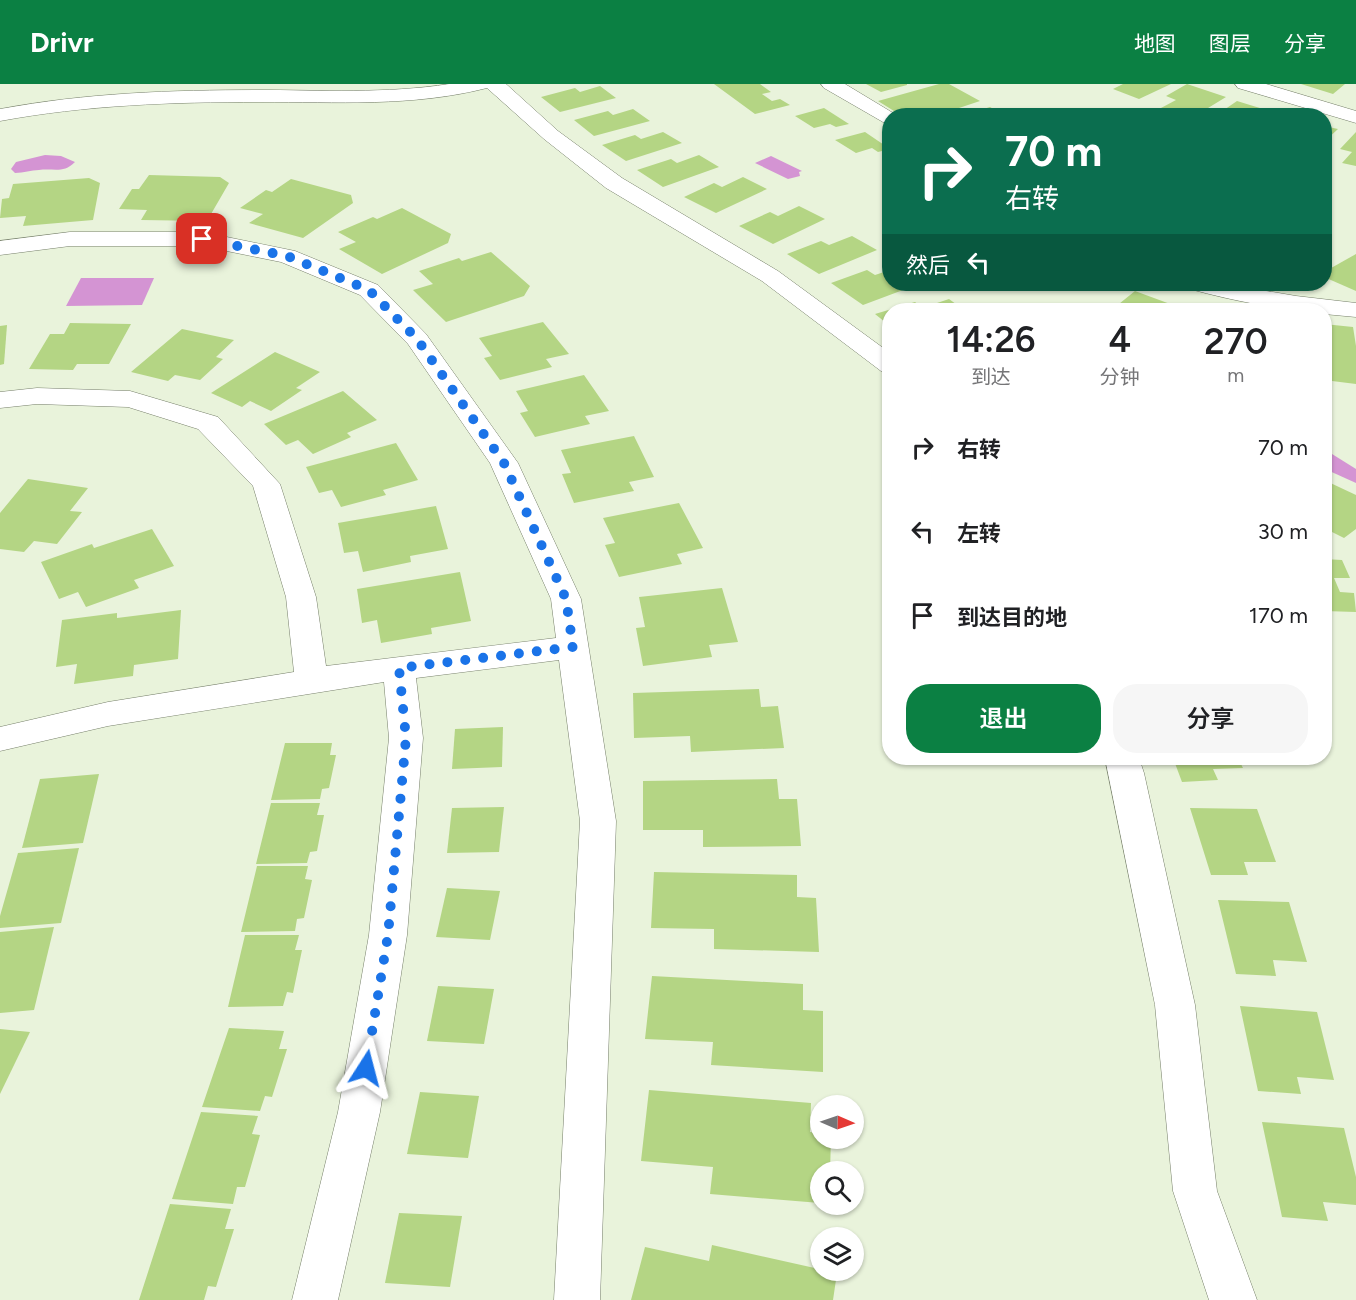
<!DOCTYPE html>
<html lang="zh">
<meta charset="utf-8">
<style>
:root{--surface:#fff;--page:#f6f6f6;--text:#202124;--muted:#757577;--accent:#0b8043}
body{margin:0;font-family:Figtree,"Noto Sans SC",sans-serif;background:var(--page);color:var(--text);height:100vh;display:flex;flex-direction:column;font-size:22px;white-space:nowrap}
*{box-sizing:border-box;margin:0}
p{font-size:20px;color:var(--muted)}
.icon{flex:none;width:33px;height:33px;fill:none;stroke:currentColor;stroke-width:2;stroke-linecap:round;stroke-linejoin:round}
.map{position:relative;flex:1;overflow:hidden}
.details{position:absolute;left:882px;top:219px;width:450px;height:462px;display:flex;flex-direction:column;background:var(--surface);border-radius:24px;box-shadow:0 2px 4px #0004}
.details>*{flex:none}
.top-card{position:absolute;left:882px;top:24px;width:450px;height:183px;border-radius:24px;box-shadow:0 2px 4px #0004;background:#0b6e4f;color:#fff;overflow:hidden}
.needle{width:39px;rotate:92deg}
.fabs{position:absolute;left:810px;top:1011px;display:grid;gap:12px}
.fabs a{display:grid;place-items:center;width:54px;height:54px;border-radius:50%;background:var(--surface);box-shadow:0 2px 4px #0004;font-size:30px}
.pin{position:absolute;display:grid;place-items:center;width:51px;height:51px;color:#fff;margin:-26px;border-radius:12px;box-shadow:0 3px 9px #0006}
.me{position:absolute;width:66px;margin:-33px;rotate:9deg;stroke-linejoin:round;filter:drop-shadow(0 0 4px #0008)}
.turn{display:flex;align-items:center;gap:21px;height:126px;padding:0 24px;font-size:27px}
.turn .icon{width:78px;height:78px;stroke-width:2.5}
.turn b{display:block;font-size:42px;line-height:51px}
.then{display:flex;align-items:center;height:57px;padding:0 24px;background:#0003;gap:12px;font-size:22px}
.eta{display:flex;justify-content:space-evenly;align-items:center;height:102px;text-align:center}
.eta b{font-size:36px;font-weight:600;line-height:42px}
.action{display:flex;gap:12px;margin-top:auto;padding:12px 24px}
.action a{flex:1;height:69px;border-radius:24px;background:var(--accent);color:#fff;font-size:24px;font-weight:600;line-height:69px;text-align:center}
.action a+a{background:var(--page);color:var(--text)}
ul{padding:0;list-style:none}
li{display:flex;align-items:center;gap:18px;height:84px;padding:0 24px}
li div{flex:1}
li b{display:block;font-size:22px}
li em{font-style:normal}
header{display:flex;align-items:center;gap:36px;box-sizing:border-box;height:84px;padding:0 30px;background:var(--accent);color:#fff}
header strong{font-size:28px}
nav{display:flex;gap:33px;margin-inline-start:auto;font-size:21px}
.map>svg:first-child{display:block}
</style>
<header>
<strong>Drivr</strong>
<nav><a>地图</a><a>图层</a><a>分享</a></nav>
</header>
<div class="map">
<svg width="1356" height="1216" viewBox="0 0 1356 1216">
<rect width="100%" height="100%" fill="#e9f3db"/>
<g fill="#d494d3">
<path d="M45,71l16,1 14,6c-12,12 -21,6 -36,8 -8,0 -15,3 -24,3l-4,-4 5,-7z"/>
<polygon points="771,72 802,87 799,88 800,92 788,95 755,79"/>
<polygon points="81,194 154,194 142,221 66,222"/>
<polygon points="1324,365 1356,385 1356,399 1325,385"/>
</g>
<g fill="#b4d584">
<polygon points="714,0 760,0 771,8 762,10 772,17 780,15 790,21 755,30"/>
<polygon points="866,0 907,0 907,1 881,8"/>
<polygon points="939,0 949,0 980,17 938,31 927,25 902,32 878,17"/>
<polygon points="1123,0 1171,0 1139,15 1113,5"/>
<polygon points="1187,0 1226,13 1195,32 1183,32 1161,24 1176,16 1166,12"/>
<polygon points="1301,0 1345,0 1333,10"/>
<polygon points="600,2 616,14 560,28 541,13 575,4 580,8"/>
<polygon points="1237,17 1279,30 1218,30"/>
<polygon points="990,23 1006,32 964,32 964,31"/>
<polygon points="824,24 849,40 836,43 830,40 814,44 795,32"/>
<polygon points="633,25 650,37 594,52 574,36 608,27 613,31"/>
<polygon points="1324,42 1338,45 1324,58"/>
<polygon points="663,48 682,59 626,77 602,61 635,51 641,55"/>
<polygon points="865,48 890,65 878,68 872,64 856,69 835,56"/>
<polygon points="1356,48 1356,82 1342,79 1352,68 1340,65"/>
<polygon points="699,71 719,83 663,103 637,86 671,75 677,79"/>
<polygon points="149,91 220,93 229,99 207,137 141,136 147,126 119,125 132,105 139,105"/>
<polygon points="743,93 767,105 716,129 684,113 714,99 722,103"/>
<polygon points="89,94 100,99 93,136 23,142 26,132 0,134 2,115 9,114 13,100"/>
<polygon points="291,95 351,111 353,119 303,154 249,139 263,130 240,124 266,106 272,108"/>
<polygon points="799,122 825,135 773,160 739,142 770,128 778,132"/>
<polygon points="402,124 451,150 448,159 382,190 339,165 356,158 338,148 373,133 377,135"/>
<polygon points="852,152 877,166 819,190 787,170 821,157 829,161"/>
<polygon points="491,168 530,202 524,212 446,238 413,206 433,200 419,187 459,174 462,177"/>
<polygon points="1356,170 1356,207 1324,193 1324,188"/>
<polygon points="867,186 875,191 890,186 890,200 919,200 863,221 831,199"/>
<polygon points="1135,207 1181,224 1179,226 1120,226 1114,224"/>
<polygon points="949,215 964,226 890,226 890,242 875,230 915,218 922,224"/>
<polygon points="543,238 569,270 546,275 552,283 500,296 484,274 492,272 479,254"/>
<polygon points="70,239 131,240 109,280 77,280 73,286 29,285 50,250 64,250"/>
<polygon points="1324,240 1353,243 1356,262 1356,300 1324,296"/>
<polygon points="7,241 4,280 0,281 0,242"/>
<polygon points="182,245 234,256 216,273 223,275 200,296 175,291 168,297 131,288"/>
<polygon points="275,268 320,288 296,304 302,306 271,327 250,317 242,323 211,309"/>
<polygon points="584,291 609,327 585,332 590,340 535,353 520,329 528,327 516,307"/>
<polygon points="343,307 377,336 347,349 351,353 313,370 298,356 286,361 264,340"/>
<polygon points="634,352 654,393 629,398 634,407 574,419 562,390 571,389 561,366"/>
<polygon points="396,359 418,396 383,406 386,411 341,423 332,406 319,409 306,383"/>
<polygon points="28,395 88,404 70,427 82,428 57,460 34,457 24,468 0,465 0,429"/>
<polygon points="1324,396 1356,411 1356,445 1344,454 1324,444"/>
<polygon points="679,419 703,464 677,470 682,480 619,493 605,461 615,459 603,434"/>
<polygon points="436,422 448,465 410,472 411,478 363,488 358,467 344,469 338,439"/>
<polygon points="152,445 174,482 134,496 139,504 86,523 78,508 59,515 41,478 92,460 94,464"/>
<polygon points="1324,475 1342,476 1350,494 1334,494 1340,508 1354,509 1356,528 1324,527"/>
<polygon points="460,488 471,537 431,544 432,550 381,559 377,536 362,539 357,505"/>
<polygon points="722,504 738,558 709,561 712,573 643,582 636,544 645,543 639,513"/>
<polygon points="181,526 178,575 134,581 133,592 74,600 77,580 56,583 62,536 117,529 117,534"/>
<polygon points="759,605 761,623 778,622 784,664 691,668 690,652 634,654 633,609"/>
<polygon points="503,643 502,683 452,685 455,645"/>
<polygon points="285,659 332,659 330,671 336,671 329,704 322,705 320,715 271,716"/>
<polygon points="1173,674 1238,674 1243,684 1213,685 1218,696 1182,698"/>
<polygon points="99,690 83,759 22,764 40,695"/>
<polygon points="777,695 779,715 797,715 801,762 703,763 703,746 643,746 643,697"/>
<polygon points="271,719 320,719 317,731 324,731 317,767 310,768 307,779 256,780"/>
<polygon points="504,723 499,768 447,769 452,724"/>
<polygon points="1190,724 1257,725 1276,778 1244,778 1248,791 1211,791"/>
<polygon points="79,764 61,839 0,844 0,832 18,769"/>
<polygon points="257,782 308,782 305,795 312,796 304,834 297,835 295,847 241,848"/>
<polygon points="654,788 797,791 797,813 816,814 819,868 714,865 714,845 651,844"/>
<polygon points="447,804 500,807 490,856 436,853"/>
<polygon points="1218,816 1289,818 1307,878 1273,876 1276,892 1236,890"/>
<polygon points="54,843 34,926 0,929 0,848"/>
<polygon points="245,851 299,851 295,866 302,866 293,909 287,908 283,922 228,923"/>
<polygon points="652,892 803,900 803,926 823,927 823,988 711,981 713,958 645,955"/>
<polygon points="438,902 494,905 484,960 427,957"/>
<polygon points="1240,922 1317,928 1334,996 1297,993 1301,1010 1258,1007"/>
<polygon points="229,944 284,947 279,965 287,965 272,1013 265,1012 260,1027 202,1023"/>
<polygon points="0,945 30,948 0,1010"/>
<polygon points="649,1006 811,1019 810,1048 820,1049 820,1054 831,1054 830,1088 820,1088 820,1119 710,1110 713,1083 641,1077"/>
<polygon points="420,1008 479,1012 468,1074 407,1070"/>
<polygon points="201,1028 258,1032 252,1050 260,1051 245,1103 237,1103 233,1120 172,1115"/>
<polygon points="1262,1038 1344,1044 1356,1093 1356,1121 1323,1118 1328,1137 1282,1133"/>
<polygon points="170,1120 231,1125 225,1145 234,1145 216,1203 208,1202 204,1216 139,1216"/>
<polygon points="399,1129 462,1132 450,1203 385,1199"/>
<polygon points="712,1161 837,1189 833,1216 631,1216 645,1163 709,1177"/>
</g>
<g fill="none" stroke-linecap="round" stroke-linejoin="round">
<defs>
<g id="street">
<path d="M449,0h57l52,47 64,47 156,93 112,82v21l-9,-3 -119,-90 -156,-93 -62,-49 -57,-51c-74,19 -151,14 -227,14 -88,0 -174,3 -260,19v-12c86,-16 172,-19 258,-19 64,0 128,4 191,-6z"/>
<polygon points="821,0 845,0 898,32 890,32 890,40 883,38 824,4"/>
<polygon points="1235,0 1266,0 1356,27 1356,39 1238,4"/>
<polygon points="70,148 202,148 295,167 378,201 426,250 518,379 581,515 616,737 600,1216 554,1216 580,737 559,576 416,594 423,654 407,851 380,1028 338,1216 292,1216 338,1028 369,851 389,654 384,598 108,642 0,667 0,643 108,618 294,588 286,513 253,402 198,345 128,323 37,320 0,324 0,308 37,304 130,307 218,333 280,400 316,513 326,582 556,554 551,515 490,379 408,260 360,211 281,178 202,162 70,162 0,171 0,157"/>
<path d="M1186,200h39l71,12 60,7v14l-32,-3v-4c-46,0 -90,-9 -134,-21z"/>
<polygon points="1105,674 1139,674 1144,689 1195,921 1217,1107 1257,1216 1209,1216 1173,1107 1155,921"/>
</g>
</defs>
<use href="#street" stroke="#767f6a" stroke-width="1"/>
<use href="#street" fill="#fff" fill-rule="evenodd"/>
</g>
<g fill="none" stroke-linecap="round" stroke-linejoin="round">
<polyline stroke="#1a73e8" stroke-width="10" stroke-dasharray="0 18" points="202,155 287,172 369,206 417,255 504,379 566,515 573,563 399,584 406,654 388,851 366,984"/>
</g>
</svg>
<div class="fabs">
<a><svg class="needle" viewBox="-14 -14 28 28"><path d="M0-13l5 13h-10z" fill="#e53935"/><path d="M0 13l5-13h-10z" fill="#757577"/></svg></a>
<a><svg class="icon" aria-label="search" viewBox="0 0 24 24"><circle cx="10" cy="10" r="6"/><path d="M15 15l6 6"/></svg></a>
<a><svg class="icon" aria-label="layers" viewBox="0 0 24 24"><path d="M12 4l9 5-9 5-9-5zM3 14l9 5 9-5"/></svg></a>
</div>
<div class="pin" style="left:202px;top:155px;background:#d93025"><svg class="icon" aria-label="arrive" viewBox="0 0 24 24"><path d="M6 21V4h12l-3 4 3 4H6"/></svg></div>
<svg class="me" style="left:366px;top:984px" viewBox="-20 -20 40 40"><path d="M0-17L14 15 0 8-14 15z" fill="#1a73e8" stroke="#fff" stroke-width="4"/></svg>
<div class="top-card">
<div class="turn"><svg class="icon" aria-label="right" viewBox="0 0 24 24"><path d="M7 20v-9h11M14 6l5 5-5 5"/></svg><div><b>70 m</b>右转</div></div>
<div class="then">然后<svg class="icon" aria-label="left" viewBox="0 0 24 24"><path d="M17 20v-9H6M10 6l-5 5 5 5"/></svg></div>
</div>
<section class="details">
<div class="eta">
<div><b>14:26</b><p>到达</p></div>
<div><b>4</b><p>分钟</p></div>
<div><b>270</b><p>m</p></div>
</div>
<ul>
<li><svg class="icon" aria-label="right" viewBox="0 0 24 24"><path d="M7 20v-9h11M14 6l5 5-5 5"/></svg><div><b>右转</b></div><em>70 m</em></li>
<li><svg class="icon" aria-label="left" viewBox="0 0 24 24"><path d="M17 20v-9H6M10 6l-5 5 5 5"/></svg><div><b>左转</b></div><em>30 m</em></li>
<li><svg class="icon" aria-label="arrive" viewBox="0 0 24 24"><path d="M6 21V4h12l-3 4 3 4H6"/></svg><div><b>到达目的地</b></div><em>170 m</em></li>
</ul>
<div class="action"><a>退出</a><a>分享</a></div>
</section>
</div>
